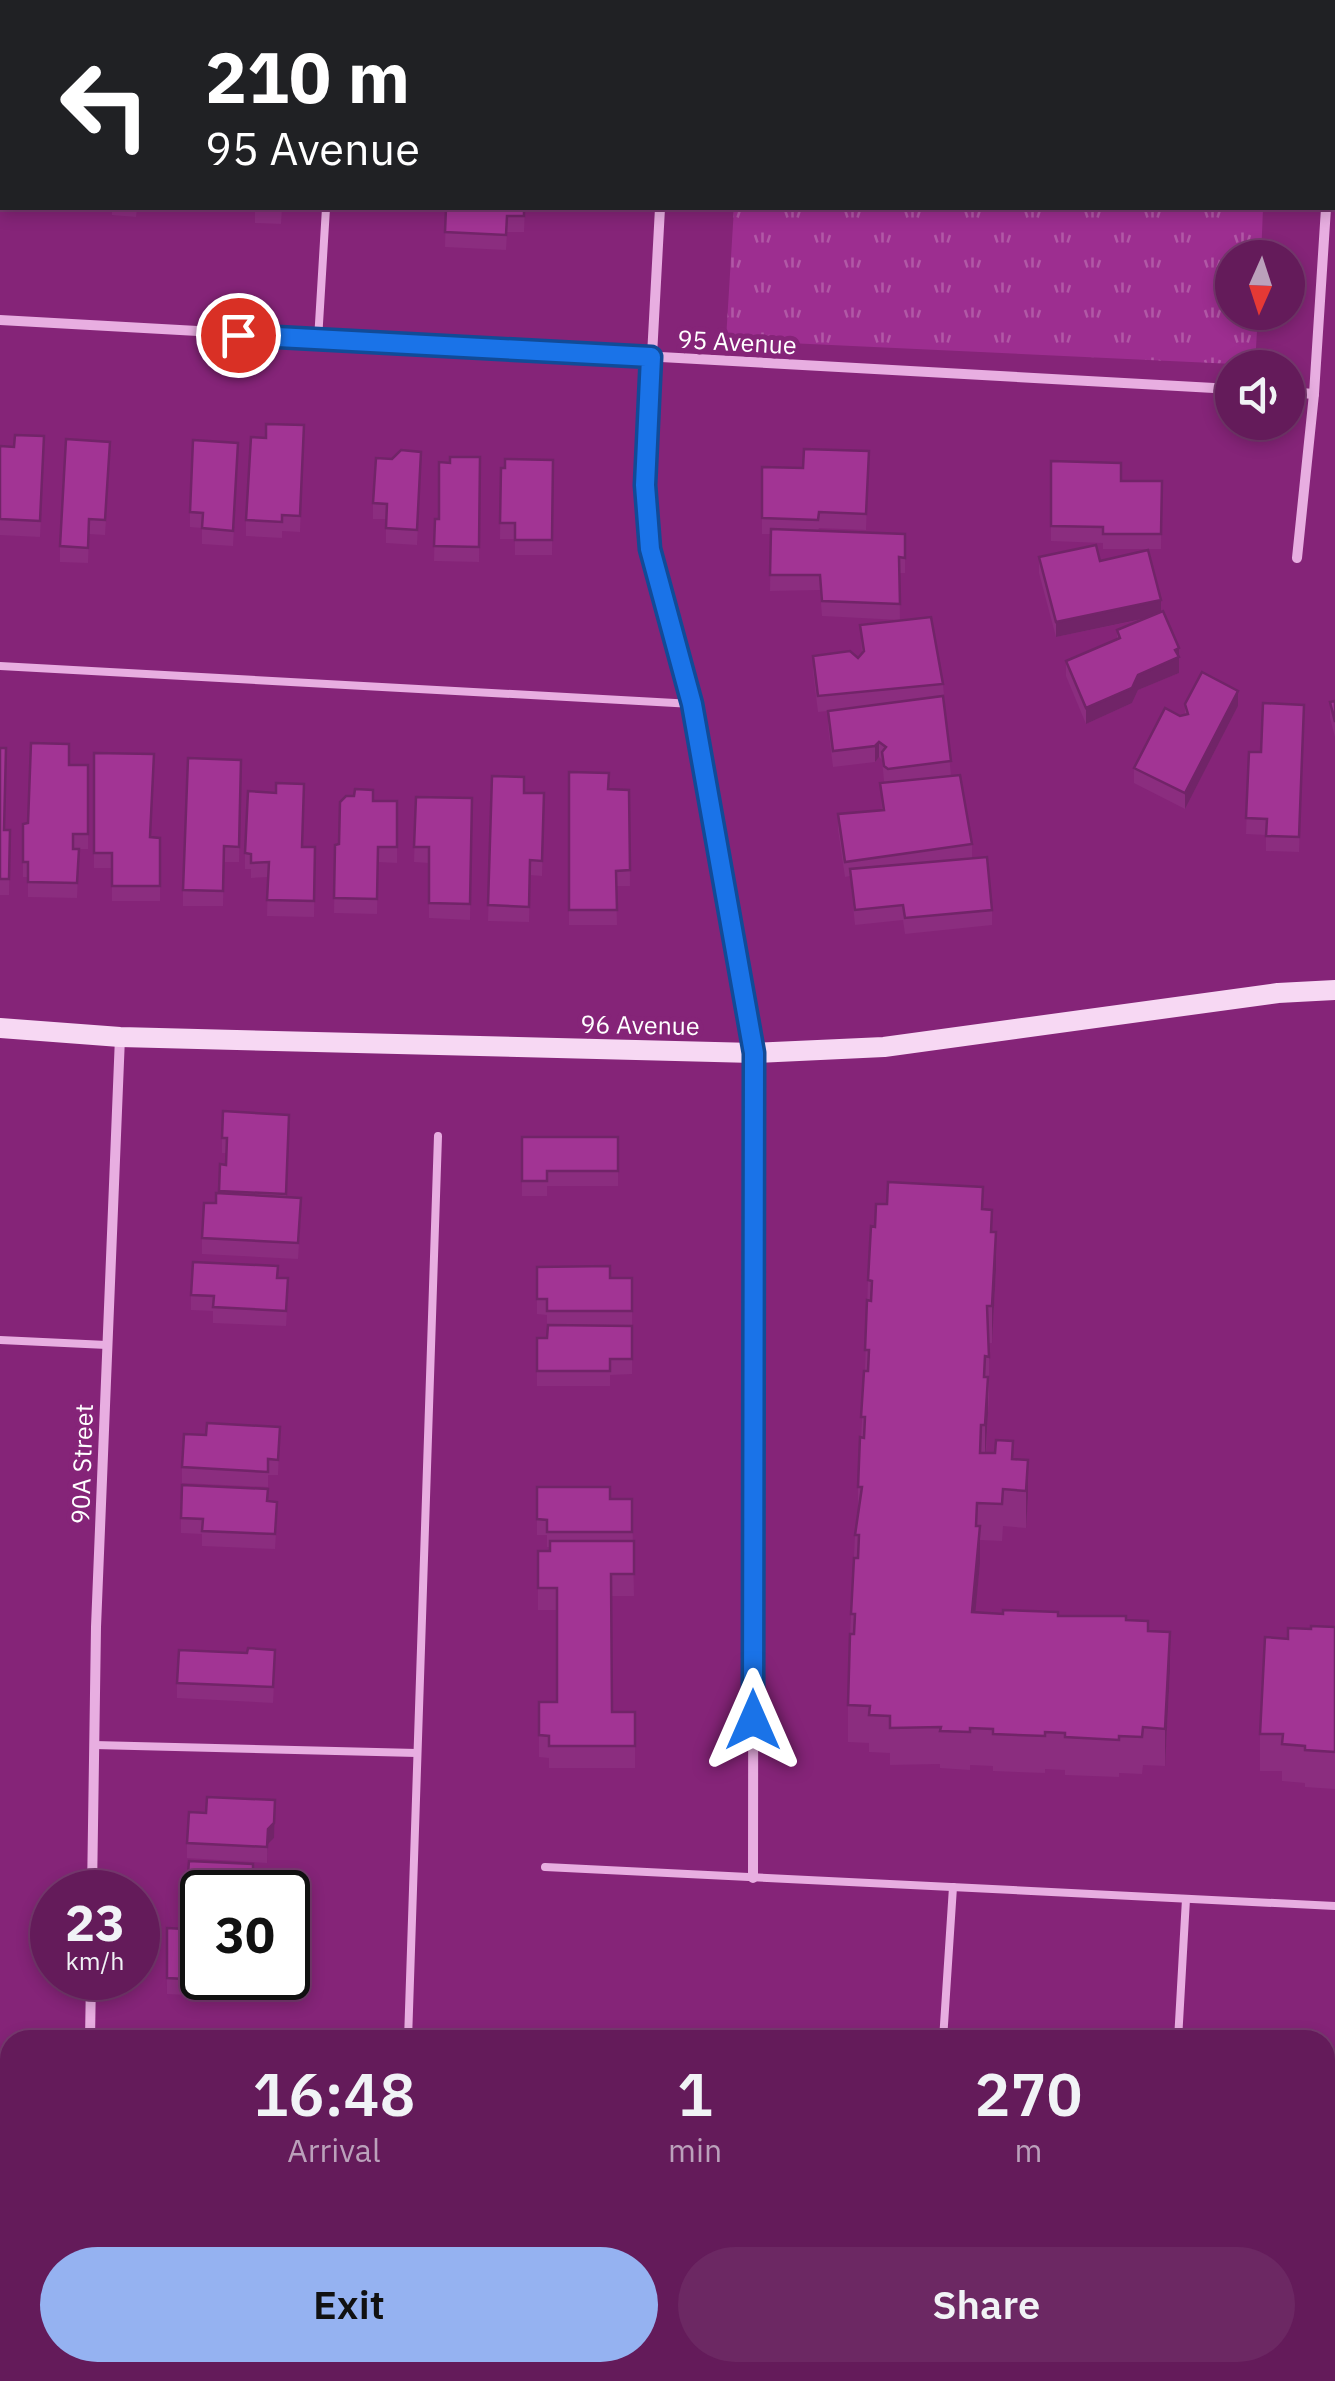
<!DOCTYPE html>
<style>
:root{--surface:#641b5a;--page:#6c2863;--text:#f1f3f6;--muted:#bba1bb;--line:#783970;--accent:#95b2f1}
body{margin:0;font-family:"IBM Plex Sans",sans-serif;background:var(--page);color:var(--text);height:100vh;display:flex;flex-direction:column;font-size:38px;white-space:nowrap}
*{box-sizing:border-box;margin:0}
p{font-size:32px;color:var(--muted)}
.icon{flex:none;width:55px;height:55px;fill:none;stroke:currentColor;stroke-width:2;stroke-linecap:round;stroke-linejoin:round}
.map{position:relative;flex:1;overflow:hidden}
.drawer{position:absolute;left:0px;top:2030px;width:1335px;height:352px;display:flex;flex-direction:column;background:var(--surface);border-radius:30px 30px 0 0;box-shadow:0 5px 15px #0003,0 0 0 2px var(--line)}
.drawer>*{flex:none}
.guide{position:absolute;left:0px;top:0px;width:1335px;height:210px;box-shadow:0 5px 15px #0003,0 0 0 2px var(--line);background:#202124;color:#fff;overflow:hidden}
.needle{width:65px;rotate:183deg}
.buttons{position:absolute;left:1215px;top:240px;display:grid;gap:20px}
.buttons a{display:grid;place-items:center;width:90px;height:90px;border-radius:50%;background:var(--surface);box-shadow:0 5px 15px #0003,0 0 0 2px var(--line);font-size:50px}
.speed{position:absolute;left:30px;top:1870px;display:flex;gap:20px;font-size:50px;font-weight:700;text-align:center}
.speed>*{display:grid;place-content:center;width:130px;height:130px;border-radius:50%;background:var(--surface);box-shadow:0 5px 15px #0003,0 0 0 2px var(--line);line-height:1}
.speed small{font-size:25px;font-weight:400}
.speed .limit{border:5px solid #111;border-radius:15px;background:#fff;color:#111}
.pin{position:absolute;display:grid;place-items:center;width:85px;height:85px;color:#fff;margin:-42px;border:5px solid #fff;border-radius:50%;box-shadow:0 2px 10px #0007}
.me{position:absolute;width:110px;margin:-55px;rotate:0deg;stroke-linejoin:round;filter:drop-shadow(0 0 8px #0008)}
.turn{display:flex;align-items:center;gap:35px;height:210px;padding:0 40px;font-size:45px}
.turn .icon{width:130px;height:130px;stroke-width:2.5}
.turn b{display:block;font-size:70px;line-height:85px}
.eta{display:flex;justify-content:space-evenly;align-items:center;height:170px;text-align:center}
.eta b{font-size:60px;font-weight:600;line-height:70px}
.action{display:flex;gap:20px;margin-top:auto;padding:20px 40px}
.action a{flex:1;height:115px;border-radius:60px;background:var(--accent);color:#111;font-size:40px;font-weight:600;line-height:115px;text-align:center}
.action a+a{background:var(--page);color:var(--text)}
.map>svg:first-child{display:block}
</style>
<div class="map">
<svg width="1335" height="2381" viewBox="0 0 1335 2381">
<defs>
<pattern id="park-tufts" width="24" height="20" patternUnits="userSpaceOnUse" patternTransform="scale(2.5)"><rect width="24" height="20" fill="#9d2e90"/><path d="M3 7l-1-3M5 7V3M7 7l1-3M15 17l-1-3M17 17v-4M19 17l1-3" fill="none" stroke="#b158a6"/></pattern>
</defs>
<rect width="100%" height="100%" fill="#852478"/>
<g fill="url(#park-tufts)">
<polygon points="748,0 1016,2 748,2"/>
<polygon points="734,208 1263,208 1261,257 1232,258 1232,312 1258,313 1255,365 726,340"/>
</g>
<g fill="none" stroke-linecap="round" stroke-linejoin="round">
<g stroke="#e8aee1" stroke-width="8">
<polyline points="337,2 337,0"/>
<polyline points="318,340 326,208"/>
<polyline points="0,666 693,704"/>
<polyline points="0,1340 107,1345"/>
<polyline points="94,1745 417,1753"/>
<polyline points="545,1867 1335,1906"/>
<polyline points="408,2040 438,1136"/>
<polyline points="943,2040 953,1887"/>
<polyline points="1178,2040 1186,1899"/>
<polyline points="1325,2145 1335,2146"/>
<polyline points="406,2372 407,2381"/>
<polyline points="959,2381 959,2372"/>
</g>
<g stroke="#e8aee1" stroke-width="10">
<polyline points="1334,0 1335,8"/>
<polyline points="673,2 673,0"/>
<polyline points="1332,106 1335,66"/>
<polyline points="660,208 645,485 650,549 693,704 754,1053 753,1878"/>
<polyline points="0,320 1232,389"/>
<polyline points="1288,392 1314,394"/>
<polyline points="1297,558 1314,394 1326,208"/>
<polyline points="92,1892 96,1627 120,1037"/>
<polyline points="90,2040 91,1978"/>
<polyline points="0,2218 10,2219"/>
<polyline points="86,2381 86,2372"/>
</g>
<polyline stroke="#f7d8f3" stroke-width="20" points="0,1028 120,1037 754,1053 884,1047 1278,993 1335,990"/>
</g>
<g fill="#8b2d7f">
<rect x="456" y="0" width="79" height="2"/>
<polygon points="0,106 2,106 2,208 19,208 19,210 0,209"/>
<polygon points="112,208 137,208 136,217 112,215"/>
<polygon points="255,208 282,208 281,224 255,223"/>
<polygon points="446,208 525,208 524,232 507,232 506,250 445,247"/>
<polygon points="304,425 300,532 282,531 282,538 246,536 246,520"/>
<polygon points="0,446 44,452 40,537 0,535"/>
<polygon points="869,451 866,530 819,528 818,531 905,534 905,573 899,573 900,620 822,616 820,590 770,591 771,534 762,534 762,467 803,468"/>
<polygon points="110,457 105,535 89,534 88,563 60,562 60,546"/>
<polygon points="480,457 479,562 434,561 435,519 439,519 450,463"/>
<polygon points="238,459 233,546 202,544 202,528 190,527 190,512"/>
<polygon points="553,460 552,555 515,555 515,539 500,539 501,468"/>
<polygon points="1051,461 1121,481 1162,481 1161,549 1103,549 1103,543 1051,541"/>
<polygon points="421,467 417,545 386,543 386,519 373,519 373,503"/>
<polygon points="1039,557 1100,561 1161,612 1179,648 1179,673 1138,690 1132,703 1086,724 1066,676 1066,661 1117,639 1117,630 1144,619 1056,637 1039,573"/>
<polygon points="860,625 943,684 951,776 972,844 972,858 992,910 992,925 905,934 903,920 855,925 850,876 845,877 838,829 838,814 882,810 880,783 886,783 884,781 882,760 879,757 875,762 833,767 828,726 828,711 836,710 818,712 813,671 813,656 858,658 862,653"/>
<polygon points="1335,701 1335,737 1330,718 1330,702"/>
<polygon points="1185,704 1238,706 1185,809 1134,783 1134,768 1180,716 1185,714"/>
<polygon points="1304,705 1299,852 1266,851 1266,835 1246,834 1249,752 1261,752"/>
<polygon points="0,748 4,830 10,830 9,895 0,895"/>
<polygon points="94,753 151,837 160,838 160,901 112,901 112,868 94,868"/>
<polygon points="241,760 239,862 224,862 223,906 183,906 183,890"/>
<polygon points="69,765 88,765 88,849 79,849 77,898 28,897 28,877 23,877 23,824 28,823"/>
<polygon points="569,772 609,789 629,790 630,886 616,886 617,925 569,925"/>
<polygon points="492,776 524,793 544,793 542,876 530,875 529,922 488,921"/>
<polygon points="416,797 472,798 470,920 429,918 429,863 414,862"/>
<polygon points="373,801 397,801 397,863 378,862 377,914 334,913 335,845 339,844"/>
<polygon points="303,847 315,847 314,917 267,916 268,877 251,878 251,869 245,869 245,853"/>
<polygon points="289,1130 286,1197 301,1213 298,1259 202,1254 202,1238 219,1193 220,1164 226,1165 226,1153 222,1153 222,1138"/>
<polygon points="522,1137 618,1137 618,1186 547,1186 547,1196 522,1196"/>
<polygon points="983,1209 992,1232 996,1269 992,1343 989,1343 989,1394 986,1453 1013,1459 1028,1460 1028,1497 1026,1528 1003,1526 1002,1541 980,1540 980,1563 975,1613 1126,1620 1148,1631 1170,1670 1165,1766 1143,1765 1142,1774 1119,1773 1119,1777 1065,1775 1065,1770 1045,1769 1045,1773 993,1771 993,1766 970,1765 970,1770 940,1768 940,1764 890,1765 890,1753 869,1752 869,1743 848,1742 848,1676 855,1535 858,1516 858,1487 865,1371 868,1280"/>
<polygon points="537,1267 610,1278 632,1278 632,1374 610,1375 610,1386 537,1386 537,1338 547,1338 547,1315 537,1314"/>
<polygon points="278,1278 288,1294 286,1326 213,1323 213,1311 191,1310 191,1295"/>
<polygon points="280,1427 278,1475 268,1475 268,1487 182,1483 182,1467 206,1435"/>
<polygon points="537,1487 610,1499 632,1499 634,1596 612,1596 612,1712 635,1712 635,1768 549,1768 549,1758 539,1757 539,1702 557,1702 557,1610 538,1610 538,1551 550,1551 550,1547 547,1547 547,1535 537,1535"/>
<polygon points="268,1501 277,1517 275,1549 202,1546 202,1534 181,1533 181,1518"/>
<polygon points="1335,1627 1335,1789 1305,1787 1305,1783 1282,1781 1282,1771 1260,1771 1260,1734 1288,1639 1311,1629"/>
<polygon points="275,1665 273,1703 177,1698 177,1683"/>
<polygon points="274,1838 268,1844 267,1863 187,1858 187,1843"/>
<polygon points="202,1892 202,1918 184,1917 184,1901"/>
<polygon points="167,1928 202,1978 245,1978 243,1998 167,1994"/>
<polygon points="180,2372 282,2372 282,2378"/>
</g>
<g fill="#712468">
<polygon points="1161,600 1161,615 1056,637 1056,622"/>
<polygon points="1179,648 1179,673 1138,690 1132,703 1086,724 1086,708"/>
<polygon points="1238,691 1238,706 1185,809 1185,793"/>
<polygon points="879,742 879,757 875,762 875,746"/>
<polygon points="996,1232 996,1269 992,1343 992,1306"/>
<polygon points="988,1377 988,1414 985,1462 985,1425"/>
<polygon points="1028,1460 1028,1497 1026,1528 1026,1491"/>
<polygon points="980,1526 980,1563 972,1649 972,1612"/>
<polygon points="1170,1632 1170,1670 1165,1766 1165,1729"/>
<polygon points="275,1800 274,1838 268,1844 267,1863 268,1829"/>
</g>
<g fill="#a23494" stroke="#712468" stroke-width="2.5">
<rect x="0" y="106" width="2" height="88"/>
<polygon points="446,208 524,208 524,216 507,216 506,235 445,232"/>
<polygon points="266,424 304,425 300,516 282,515 282,522 246,520 251,437 266,438"/>
<polygon points="15,435 44,436 40,521 0,519 0,446 14,447"/>
<polygon points="66,439 110,442 105,520 89,519 88,548 60,546"/>
<polygon points="193,440 238,443 233,531 202,528 203,513 190,512"/>
<polygon points="804,449 869,451 866,514 819,512 818,520 762,518 762,467 803,468"/>
<polygon points="401,450 421,452 417,530 386,528 387,504 373,503 376,458 392,459"/>
<polygon points="450,457 480,457 479,547 434,546 435,519 439,519 439,462 450,463"/>
<polygon points="505,459 553,460 552,540 515,540 515,523 500,523 501,468 505,468"/>
<polygon points="1051,461 1121,463 1121,481 1162,481 1161,534 1103,534 1103,527 1051,526"/>
<polygon points="771,529 905,534 905,558 899,557 900,604 822,601 820,575 770,575"/>
<polygon points="1096,545 1100,561 1148,550 1161,600 1056,622 1039,557"/>
<polygon points="1163,611 1179,648 1175,650 1179,657 1138,675 1132,688 1086,708 1066,661 1120,638 1117,630"/>
<polygon points="931,617 943,684 818,696 813,656 850,651 858,658 864,651 860,625"/>
<polygon points="1202,672 1238,691 1185,793 1134,768 1165,708 1180,716 1188,714 1185,704"/>
<polygon points="943,696 951,761 888,769 884,766 882,752 886,747 879,742 875,746 833,751 828,711"/>
<polygon points="1335,701 1335,722 1330,702"/>
<polygon points="1263,703 1304,705 1299,837 1266,836 1267,819 1246,818 1249,752 1261,752"/>
<polygon points="31,743 69,744 69,765 88,765 88,834 73,834 73,849 79,849 77,883 28,882 28,862 23,862 23,824 28,823"/>
<polygon points="0,748 6,748 4,830 10,830 9,879 0,879"/>
<polygon points="94,753 154,754 150,837 160,838 160,886 112,886 112,853 94,853"/>
<polygon points="188,758 241,760 239,847 224,846 223,891 183,890"/>
<polygon points="569,772 609,773 608,789 629,790 630,870 616,871 617,910 569,910"/>
<polygon points="960,775 972,844 845,862 838,814 884,810 880,783"/>
<polygon points="492,776 524,777 524,793 544,793 542,861 530,860 529,907 488,905"/>
<polygon points="276,783 304,784 302,847 315,847 314,901 267,900 269,862 251,863 251,854 245,853 248,791 276,793"/>
<polygon points="355,789 373,790 373,801 397,801 397,847 378,847 377,899 334,898 335,845 339,844 340,802 346,796 354,796"/>
<polygon points="416,797 472,798 470,904 429,903 429,847 414,847"/>
<polygon points="987,857 992,910 905,918 903,905 855,910 850,869"/>
<polygon points="223,1111 289,1115 286,1194 219,1191 220,1164 226,1165 227,1138 222,1138"/>
<polygon points="522,1137 618,1137 618,1171 547,1171 547,1181 522,1181"/>
<polygon points="888,1182 983,1187 982,1209 992,1210 991,1232 996,1232 992,1306 987,1306 989,1357 985,1356 984,1377 988,1377 985,1425 981,1425 980,1453 995,1453 996,1440 1013,1441 1012,1459 1028,1460 1026,1491 1003,1489 1002,1504 977,1503 976,1526 980,1526 972,1612 1003,1614 1003,1610 1058,1612 1058,1616 1126,1616 1126,1620 1148,1621 1148,1631 1170,1632 1165,1729 1143,1727 1142,1737 1119,1736 1119,1740 1065,1737 1065,1733 1045,1732 1045,1736 993,1734 993,1729 970,1728 970,1732 940,1731 941,1727 890,1728 890,1716 869,1715 870,1706 848,1705 850,1634 854,1634 855,1614 851,1614 854,1558 858,1558 859,1535 855,1535 862,1487 858,1487 860,1437 864,1438 865,1417 861,1417 864,1371 868,1371 869,1350 865,1350 867,1300 871,1301 872,1281 868,1280 871,1226 875,1227 876,1204 887,1204"/>
<polygon points="216,1193 301,1198 298,1243 202,1238 204,1203 216,1203"/>
<polygon points="193,1262 278,1266 277,1278 288,1278 286,1311 213,1307 214,1296 191,1295"/>
<polygon points="610,1266 610,1278 632,1278 632,1311 547,1311 547,1299 537,1299 537,1267"/>
<polygon points="548,1325 632,1326 632,1359 610,1359 610,1371 537,1371 537,1338 547,1338"/>
<polygon points="207,1423 280,1427 278,1460 268,1459 268,1472 182,1467 184,1434 206,1435"/>
<polygon points="182,1485 268,1489 267,1501 277,1502 275,1534 202,1531 203,1519 181,1518"/>
<polygon points="537,1487 610,1487 610,1499 632,1499 632,1532 547,1532 547,1520 537,1519"/>
<polygon points="550,1541 634,1541 634,1574 611,1574 612,1712 635,1712 635,1746 549,1746 549,1736 539,1735 539,1702 557,1702 557,1588 538,1588 538,1551 550,1551"/>
<polygon points="1311,1626 1335,1627 1335,1752 1305,1750 1305,1746 1282,1744 1283,1734 1260,1734 1265,1637 1288,1639 1288,1628 1311,1629"/>
<polygon points="248,1648 275,1650 273,1687 177,1683 179,1650 247,1653"/>
<polygon points="207,1797 275,1800 274,1823 268,1829 267,1847 187,1843 189,1812 206,1813"/>
<polygon points="189,1861 253,1864 253,1892 202,1892 202,1902 184,1901 185,1873 188,1873"/>
<polygon points="167,1928 202,1930 202,1978 244,1978 243,1982 167,1978"/>
<polygon points="180,2372 233,2372 232,2381 179,2381"/>
</g>
<g fill="none" stroke-linecap="round" stroke-linejoin="round">
<defs>
<polyline id="route" points="238,335 651,357 645,485 650,549 692,704 754,1053 753,1720"/>
</defs>
<use href="#route" stroke="#114b97" stroke-width="25"/>
<use href="#route" stroke="#1a73e8" stroke-width="18"/>
</g>
<g text-anchor="middle" stroke-width="10" stroke-linejoin="round" paint-order="stroke">
<g font-size="25" fill="#fff" stroke="#852478">
<text transform="translate(737 342) rotate(3)" y="9">95 Avenue</text>
<text transform="translate(640 1025) rotate(1)" y="9">96 Avenue</text>
<text transform="translate(82 1464) rotate(-88)" y="9">90A Street</text>
</g>
</g>
</svg>
<div class="buttons">
<a><svg class="needle" viewBox="-14 -14 28 28"><path d="M0-13l5 13h-10z" fill="#e53935"/><path d="M0 13l5-13h-10z" fill="#bba1bb"/></svg></a>
<a><svg class="icon" aria-label="sound" viewBox="0 0 24 24"><path d="M4 9h4l5-4v14l-5-4H4zM17 9q2 3 0 6"/></svg></a>
</div>
<div class="speed"><div>23<small>km/h</small></div><div class="limit">30</div></div>
<div class="pin" style="left:238px;top:335px;background:#d93025"><svg class="icon" aria-label="arrive" viewBox="0 0 24 24"><path d="M6 21V4h12l-3 4 3 4H6"/></svg></div>
<svg class="me" style="left:753px;top:1720px" viewBox="-20 -20 40 40"><path d="M0-17L14 15 0 8-14 15z" fill="#1a73e8" stroke="#fff" stroke-width="4"/></svg>
<div class="guide">
<div class="turn"><svg class="icon" aria-label="left" viewBox="0 0 24 24"><path d="M17 20v-9H6M10 6l-5 5 5 5"/></svg><div><b>210 m</b>95 Avenue</div></div>
</div>
<section class="drawer">
<div class="eta">
<div><b>16:48</b><p>Arrival</p></div>
<div><b>1</b><p>min</p></div>
<div><b>270</b><p>m</p></div>
</div>
<div class="action"><a>Exit</a><a>Share</a></div>
</section>
</div>
